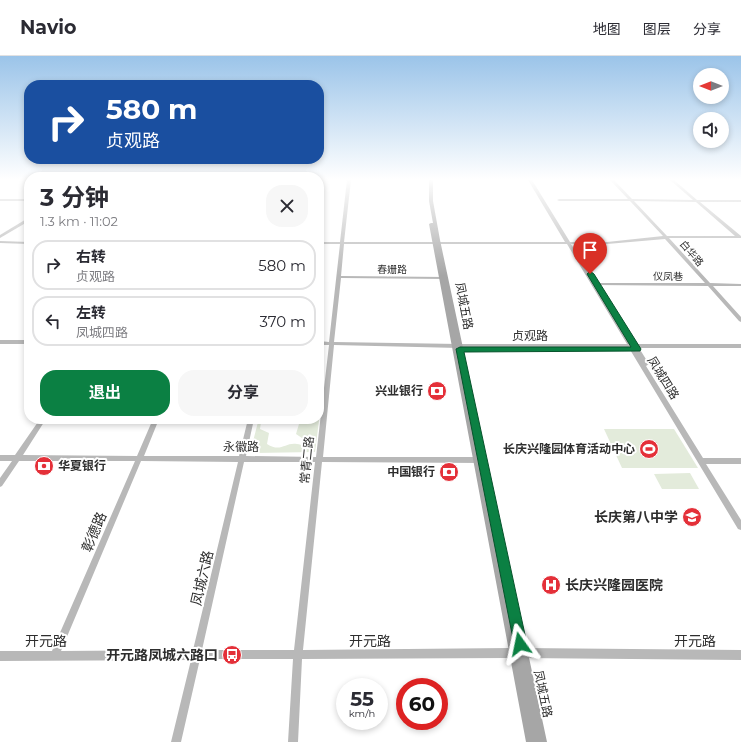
<!DOCTYPE html>
<html lang="zh">
<meta charset="utf-8">
<style>
:root{--surface:#fff;--page:#f7f7f7;--text:#2b2b33;--muted:#7c7c81;--line:#e1e1e2;--accent:#0b8043}
body{margin:0;font-family:Montserrat,"Noto Sans SC",sans-serif;background:var(--page);color:var(--text);height:100vh;display:flex;flex-direction:column;font-size:15px;white-space:nowrap}
*{box-sizing:border-box;margin:0}
p{font-size:13px;color:var(--muted)}
.icon{flex:none;width:22px;height:22px;fill:none;stroke:currentColor;stroke-width:2;stroke-linecap:round;stroke-linejoin:round}
.map{position:relative;flex:1;overflow:hidden}
.side{position:absolute;left:24px;top:116px;width:300px;height:252px;display:flex;flex-direction:column;background:var(--surface);border-radius:16px;box-shadow:0 2px 6px #0003}
.side>*{flex:none}
.hud{position:absolute;left:24px;top:24px;width:300px;height:84px;border-radius:16px;box-shadow:0 2px 6px #0003;background:#1a4fa0;color:#fff;overflow:hidden}
.needle{width:26px;rotate:270deg}
.controls{position:absolute;left:693px;top:12px;display:grid;gap:8px}
.controls a{display:grid;place-items:center;width:36px;height:36px;border-radius:50%;background:var(--surface);box-shadow:0 2px 6px #0003;font-size:20px}
.speed{position:absolute;left:336px;top:622px;display:flex;gap:8px;font-size:20px;font-weight:700;text-align:center}
.speed>*{display:grid;place-content:center;width:52px;height:52px;border-radius:50%;background:var(--surface);box-shadow:0 2px 6px #0003;line-height:1}
.speed small{font-size:10px;font-weight:400}
.speed .limit{border:6px solid #d22;background:#fff;color:#111}
.pin{position:absolute;display:grid;place-items:center;width:34px;height:34px;color:#fff;margin:-41px -17px;border-radius:50% 50% 50% 0;rotate:-45deg;box-shadow:0 0 4px #0007}
.pin .icon{rotate:45deg}
.me{position:absolute;width:44px;margin:-22px;rotate:348deg;stroke-linejoin:round;filter:drop-shadow(0 0 3px #0008)}
.turn{display:flex;align-items:center;gap:14px;height:84px;padding:0 16px;font-size:18px}
.turn .icon{width:52px;height:52px;stroke-width:2.5}
.turn b{display:block;font-size:28px;line-height:34px}
.round{display:grid;place-items:center;flex:none;width:42px;height:42px;border-radius:16px;background:var(--page)}
.headline{display:flex;align-items:center;justify-content:space-between;height:68px;padding:0 16px}
h1{font-size:24px;font-weight:700;line-height:30px}
.action{display:flex;gap:8px;margin-top:auto;padding:8px 16px}
.action a{flex:1;height:46px;border-radius:16px;background:var(--accent);color:#fff;font-size:16px;font-weight:700;line-height:46px;text-align:center}
.action a+a{background:var(--page);color:var(--text)}
ul{padding:0;list-style:none}
li{display:flex;align-items:center;gap:12px;height:50px;margin:0 8px 6px;padding:0 8px;border:2px solid var(--line);border-radius:16px}
li div{flex:1}
li b{display:block;font-size:15px}
li em{font-style:normal}
header{display:flex;align-items:center;gap:24px;box-sizing:border-box;height:56px;padding:0 20px;background:var(--surface);border-bottom:1px solid var(--line)}
header strong{font-size:19px}
nav{display:flex;gap:22px;margin-inline-start:auto;font-size:14px}
.map>svg:first-child{display:block}
</style>
<header>
<strong>Navio</strong>
<nav><a>地图</a><a>图层</a><a>分享</a></nav>
</header>
<div class="map">
<svg width="741" height="686" viewBox="0 0 741 686">
<rect width="100%" height="100%" fill="#fff"/>
<g fill="#e3ebdb">
<path d="M319,357h1l-5,39 -65,1 8,-31h3l-1,7 9,4 -2,11c14,9 18,-2 30,0 7,1 9,4 16,2l-1,-6h-7l-9,-6 3,-10 10,-2 2,-3h8z"/>
<polygon points="604,373 674,373 698,412 622,412"/>
<polygon points="690,417 699,433 662,433 654,418"/>
</g>
<g fill="none" stroke-linecap="round" stroke-linejoin="round">
<g fill="#b8b8b8" fill-rule="evenodd">
<path d="M347,124h4l-7,62h221l-37,-62h4l38,62h37l56,-6 -33,-35h-71l-2,-1 2,-1h69l-18,-19h4l18,19 61,1 -23,-20h4l23,20h44v2h-41l41,34v2h-72l41,45 31,1v2h-28l28,31v5l-2,-1 -31,-35 -112,-1 35,57h4l1,2h105v4h-102l10,16 -3,2 57,92h38v6h-35l35,56v10l-3,-1 -109,-181h-170l-125,-3 -11,112h158l2,1 1,2 -1,2 -2,1 -159,-1 -19,188 219,-2 219,2v10l-219,-2 -220,1 -4,83h-10l5,-83h-93l-19,83h-10l20,-82 -191,1v-10h52l83,-190h-116l-17,25 -2,1v-9l12,-17h-12v-6h15l25,-36h6l-23,36 114,1 16,-37h6l-15,37h95l9,-37h6l-8,37 70,1 13,-112h-10v-4l10,1 11,-98h-21v-2h21zM634,145l62,1 39,34h-68zM665,183l40,44h-110l-24,-39h36zM344,188h223l60,100h-168l-125,-2 7,-64 105,1 2,-1 -2,-1 -105,-1zM141,405l97,1 -45,188 -132,1zM244,406h71l-21,188h-92z"/>
<rect x="0" y="143" width="29" height="2"/>
<polygon points="28,162 29,162 29,165 0,182 0,179"/>
<polygon points="0,185 29,186 29,188 0,187"/>
<rect x="0" y="284" width="29" height="4"/>
</g>
<polygon fill="#a6a6a6" fill-rule="evenodd" points="429,124 433,124 433,145 440,184 547,686 526,686 429,168 431,167 433,167 429,145"/>
</g>
<linearGradient id="sky" x2="0" y2="1"><stop stop-color="#9bc4e9"/><stop offset="0.56" stop-color="#fff"/><stop offset="1" stop-color="#fff" stop-opacity="0"/></linearGradient>
<rect width="741" height="220" fill="url(#sky)"/>
<polygon fill="#0b8043" stroke="#07532c" points="590,215 594,218 641,293 640,295 464,296 527,588 525,593 520,595 516,593 514,588 456,293 460,291 631,291 587,218"/>
<defs>
<symbol id="bank-disc" viewBox="-11 -11 22 22"><circle r="9.5" fill="#e43039" stroke="#fff"/><path d="M-6-4H6V4H-6ZM0-2.3a2.3 2.3 0 1 0 0 4.6a2.3 2.3 0 1 0 0-4.6Z" fill="#fff"/></symbol>
<symbol id="stadium-disc" viewBox="-11 -11 22 22"><circle r="9.5" fill="#e43039" stroke="#fff"/><path d="M0-5a6.5 5 0 1 0 0 10a6.5 5 0 1 0 0-10ZM-3.5-1.8h7v3.6h-7Z" fill="#fff"/></symbol>
<symbol id="school-disc" viewBox="-11 -11 22 22"><circle r="9.5" fill="#e43039" stroke="#fff"/><path d="M0-5L7-2L0 1L-7-2ZM-4 1L0 2.5L4 1V4Q0 6-4 4Z" fill="#fff"/></symbol>
<symbol id="hospital-disc" viewBox="-11 -11 22 22"><circle r="9.5" fill="#e43039" stroke="#fff"/><path d="M-5-5h3v3.5h4V-5h3V5h-3V1.5h-4V5h-3Z" fill="#fff"/></symbol>
<symbol id="bus-disc" viewBox="-11 -11 22 22"><circle r="9.5" fill="#e43039" stroke="#fff"/><path d="M-5-6H5V4H4V6H2V4H-2V6H-4V4H-5ZM-3.5-4V0h7V-4ZM-3.5 1.2v1.5H-2V1.2ZM2 1.2v1.5H3.5V1.2Z" fill="#fff"/></symbol>
</defs>
<g fill-rule="evenodd">
<use href="#bank-disc" x="426" y="324" width="22" height="22"/>
<use href="#stadium-disc" x="638" y="382" width="22" height="22"/>
<use href="#bank-disc" x="33" y="399" width="22" height="22"/>
<use href="#bank-disc" x="438" y="405" width="22" height="22"/>
<use href="#school-disc" x="681" y="450" width="22" height="22"/>
<use href="#hospital-disc" x="540" y="518" width="22" height="22"/>
<use href="#bus-disc" x="221" y="588" width="22" height="22"/>
</g>
<g text-anchor="middle" stroke-width="4" stroke-linejoin="round" paint-order="stroke">
<g font-size="10" fill="#2e2e2e" stroke="#fff">
<text transform="translate(692 197) rotate(49)" y="4">白华路</text>
<text x="392" y="217">春姗路</text>
<text transform="translate(668 220) rotate(1)" y="4">仪凤巷</text>
</g>
<g font-size="12" fill="#2e2e2e" stroke="#fff">
<text transform="translate(464 250) rotate(79)" y="4">凤城五路</text>
<text x="530" y="284">贞观路</text>
<text transform="translate(663 322) rotate(58)" y="4">凤城四路</text>
<text x="241" y="395">永徽路</text>
<text transform="translate(307 404) rotate(-84)" y="4">常青二路</text>
<text transform="translate(543 638) rotate(78)" y="4">凤城五路</text>
</g>
<g font-size="12" font-weight="bold" fill="#2e2e2e" stroke="#fff" text-anchor="end">
<text x="423" y="339">兴业银行</text>
<text x="635" y="397">长庆兴隆园体育活动中心</text>
<text x="58" y="414" text-anchor="start">华夏银行</text>
<text x="435" y="420">中国银行</text>
</g>
<g font-size="14" font-weight="bold" fill="#2e2e2e" stroke="#fff" text-anchor="end">
<text x="678" y="466">长庆第八中学</text>
<text x="565" y="534" text-anchor="start">长庆兴隆园医院</text>
<text x="218" y="604">开元路凤城六路口</text>
</g>
<g font-size="14" fill="#2e2e2e" stroke="#fff">
<text transform="translate(94 476) rotate(-67)" y="5">彰德路</text>
<text transform="translate(202 522) rotate(-77)" y="5">凤城六路</text>
<text x="46" y="590">开元路</text>
<text x="370" y="590">开元路</text>
<text x="695" y="590">开元路</text>
</g>
</g>
</svg>
<div class="controls">
<a><svg class="needle" viewBox="-14 -14 28 28"><path d="M0-13l5 13h-10z" fill="#e53935"/><path d="M0 13l5-13h-10z" fill="#7c7c81"/></svg></a>
<a><svg class="icon" aria-label="sound" viewBox="0 0 24 24"><path d="M4 9h4l5-4v14l-5-4H4zM17 9q2 3 0 6"/></svg></a>
</div>
<div class="speed"><div>55<small>km/h</small></div><div class="limit">60</div></div>
<div class="pin" style="left:590px;top:218px;background:#d93025"><svg class="icon" aria-label="arrive" viewBox="0 0 24 24"><path d="M6 21V4h12l-3 4 3 4H6"/></svg></div>
<svg class="me" style="left:520px;top:588px" viewBox="-20 -20 40 40"><path d="M0-17L14 15 0 8-14 15z" fill="#0b8043" stroke="#fff" stroke-width="4"/></svg>
<div class="hud">
<div class="turn"><svg class="icon" aria-label="right" viewBox="0 0 24 24"><path d="M7 20v-9h11M14 6l5 5-5 5"/></svg><div><b>580 m</b>贞观路</div></div>
</div>
<section class="side">
<div class="headline"><div><h1>3 分钟</h1><p>1.3 km · 11:02</p></div><a class="round"><svg class="icon" aria-label="close" viewBox="0 0 24 24"><path d="M6 6l12 12M18 6L6 18"/></svg></a></div>
<ul>
<li><svg class="icon" aria-label="right" viewBox="0 0 24 24"><path d="M7 20v-9h11M14 6l5 5-5 5"/></svg><div><b>右转</b><p>贞观路</p></div><em>580 m</em></li>
<li><svg class="icon" aria-label="left" viewBox="0 0 24 24"><path d="M17 20v-9H6M10 6l-5 5 5 5"/></svg><div><b>左转</b><p>凤城四路</p></div><em>370 m</em></li>
</ul>
<div class="action"><a>退出</a><a>分享</a></div>
</section>
</div>
